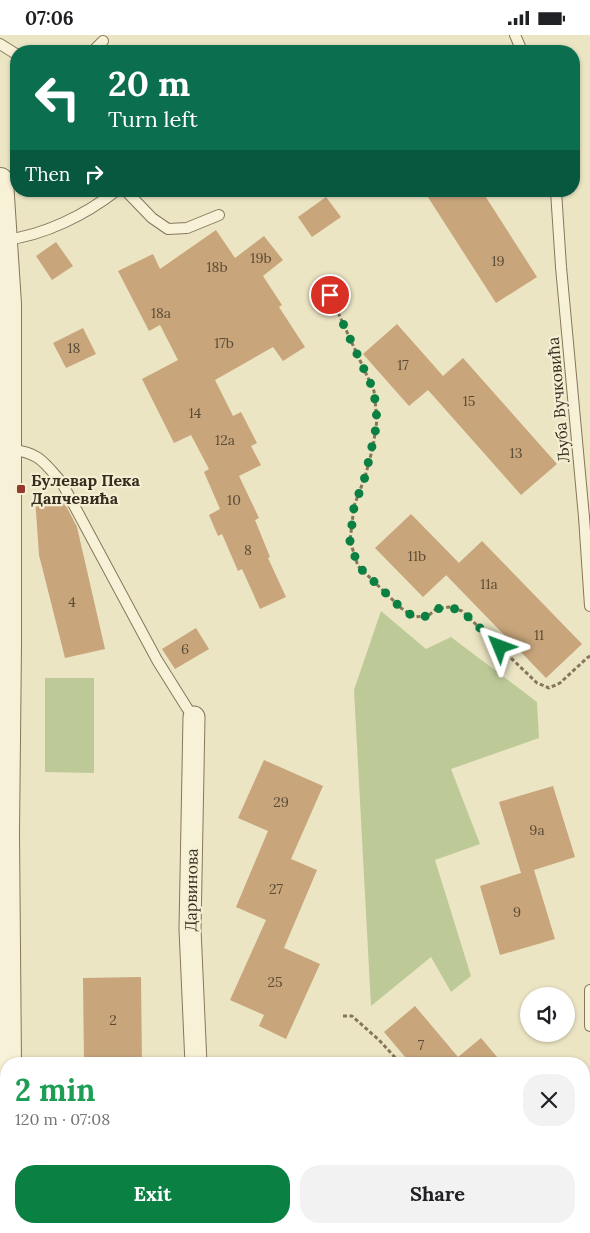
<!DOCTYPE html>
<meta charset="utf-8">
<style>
:root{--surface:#fff;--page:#f2f2f2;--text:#202124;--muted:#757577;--accent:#0b8043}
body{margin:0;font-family:Lora,serif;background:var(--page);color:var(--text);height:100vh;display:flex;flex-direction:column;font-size:19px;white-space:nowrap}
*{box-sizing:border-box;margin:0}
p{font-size:16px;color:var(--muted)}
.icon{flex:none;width:28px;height:28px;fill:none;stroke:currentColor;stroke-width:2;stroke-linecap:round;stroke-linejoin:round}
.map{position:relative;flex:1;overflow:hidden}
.panel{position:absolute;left:0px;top:1022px;width:590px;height:176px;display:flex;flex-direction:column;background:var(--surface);border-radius:20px 20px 0 0;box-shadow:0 1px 4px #0004}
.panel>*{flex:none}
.banner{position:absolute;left:10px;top:10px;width:570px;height:152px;border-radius:20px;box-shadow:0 1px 4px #0004;background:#0b6e4f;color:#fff;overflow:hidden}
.buttons{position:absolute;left:520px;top:952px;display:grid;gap:10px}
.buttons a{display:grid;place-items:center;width:55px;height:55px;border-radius:50%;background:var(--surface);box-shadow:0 1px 4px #0004;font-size:25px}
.pin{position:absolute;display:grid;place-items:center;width:42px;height:42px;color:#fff;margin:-21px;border:2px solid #fff;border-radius:50%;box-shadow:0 1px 5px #0007}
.me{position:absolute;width:55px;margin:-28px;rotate:314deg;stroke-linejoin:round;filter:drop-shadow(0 0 4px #0008)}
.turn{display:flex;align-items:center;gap:18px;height:105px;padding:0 15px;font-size:22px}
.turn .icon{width:65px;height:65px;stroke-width:2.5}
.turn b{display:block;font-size:35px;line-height:42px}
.then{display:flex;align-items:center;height:48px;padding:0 15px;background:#0003;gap:10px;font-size:19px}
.round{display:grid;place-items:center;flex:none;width:52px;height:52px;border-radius:20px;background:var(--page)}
.overview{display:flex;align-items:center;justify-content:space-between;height:85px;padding:0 15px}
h1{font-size:30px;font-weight:700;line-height:38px;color:#1e9e55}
.button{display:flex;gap:10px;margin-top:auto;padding:10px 15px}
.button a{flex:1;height:58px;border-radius:20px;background:var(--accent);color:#fff;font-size:20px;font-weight:700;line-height:58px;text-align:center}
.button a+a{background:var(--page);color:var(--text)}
.status{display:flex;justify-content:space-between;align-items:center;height:35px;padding:0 25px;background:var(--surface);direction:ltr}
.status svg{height:14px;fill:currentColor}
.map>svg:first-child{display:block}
</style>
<div class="status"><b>07:06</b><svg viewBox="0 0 49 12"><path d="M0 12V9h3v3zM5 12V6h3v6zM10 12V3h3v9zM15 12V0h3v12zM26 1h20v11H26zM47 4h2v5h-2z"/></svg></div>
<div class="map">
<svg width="590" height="1198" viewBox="0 0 590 1198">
<rect width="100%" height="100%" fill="#ece5c4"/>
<g fill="#bdca98">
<polygon points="381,576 426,614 451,602 537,667 539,703 451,734 480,809 435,825 471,941 451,957 431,922 371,971 354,655"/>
<polygon points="45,643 94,643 94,738 45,737"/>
</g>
<g fill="#c8a57b">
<polygon points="424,156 482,156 537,242 496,268"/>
<polygon points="326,162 341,182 312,202 298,182"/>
<polygon points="216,195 235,223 264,201 283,225 263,241 282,270 279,272 305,312 283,326 273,312 215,345 233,381 241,377 257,408 251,411 261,430 239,441 259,483 255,485 270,522 268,523 286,562 260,574 242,534 238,536 222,499 218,501 209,480 220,474 204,437 209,434 191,400 174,408 142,344 178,325 160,290 149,296 118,236 153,219 160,234"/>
<polygon points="56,207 73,231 52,245 36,221"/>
<polygon points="397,289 443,341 463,323 557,429 521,460 428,355 409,371 363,319"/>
<polygon points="83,293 96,319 66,333 53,308"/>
<polygon points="61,461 77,492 105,614 65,623 39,520 35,462"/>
<polygon points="411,479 459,528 423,562 375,513"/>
<polygon points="482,506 582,609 546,643 446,540"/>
<polygon points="196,593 209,614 175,634 162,614"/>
<polygon points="264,725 323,751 291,824 317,835 284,913 320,929 286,1004 259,991 264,980 230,965 266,885 236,872 268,796 238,783"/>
<polygon points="553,751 575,822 534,835 555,904 500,920 480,851 521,838 499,767"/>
<polygon points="141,942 142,1029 84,1029 83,943"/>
<polygon points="415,971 458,1022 481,1003 503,1029 411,1029 384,997"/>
</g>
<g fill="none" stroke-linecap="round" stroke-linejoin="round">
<defs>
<g id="service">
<polyline points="515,0 522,16"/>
<polyline points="0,9 16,19"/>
<polyline points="93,16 103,6"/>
<polyline points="126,156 152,183 168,194 187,193 219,180"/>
<polyline points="556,156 561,232 584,482 590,571"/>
<path d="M5,205c40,-5 80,-25 111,-49"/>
<path d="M9,414c31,4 34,12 53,34l95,177 30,48 7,9"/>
<polyline points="590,955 590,991"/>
<polyline points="584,1123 590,1111"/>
<polyline points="547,1192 551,1198"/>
</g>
<g id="minor">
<polyline points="194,682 190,894 196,1029"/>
<polyline points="202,1192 202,1198"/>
</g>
<g id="tertiary">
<polyline points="0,146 8,269 8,610 6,797 8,1029"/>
<polyline points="24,1192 26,1198"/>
<polyline points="3,1198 6,1125"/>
</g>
</defs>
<use href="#service" stroke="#86775b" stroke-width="12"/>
<use href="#minor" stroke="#86775b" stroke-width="23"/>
<use href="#tertiary" stroke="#86775b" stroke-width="28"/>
<g stroke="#86775b" stroke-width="3" stroke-dasharray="4 2.5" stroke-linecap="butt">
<polyline points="330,260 374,356 377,385 373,412 365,442 354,471 350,506 358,531 401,573 414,582 428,581 436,574 449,572 462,576 537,648 549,653 560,648 587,623 590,621"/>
<polyline points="343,981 352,981 379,1005 401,1029"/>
</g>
<use href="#service" stroke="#f7f2d7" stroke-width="10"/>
<use href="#minor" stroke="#f7f2d7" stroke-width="21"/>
<use href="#tertiary" stroke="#f7f2d7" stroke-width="26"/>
</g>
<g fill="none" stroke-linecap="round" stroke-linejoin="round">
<polyline stroke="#0b8043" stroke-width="9" stroke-dasharray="0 16.2" points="330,260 374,356 377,385 375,398 365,442 354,472 350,506 358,531 401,573 414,582 428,581 436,574 449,572 462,576 500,612"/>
</g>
<rect fill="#923a2e" stroke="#f4efd3" stroke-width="2" x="16" y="449" width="10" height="10" rx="2.5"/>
<g text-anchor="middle" stroke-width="4.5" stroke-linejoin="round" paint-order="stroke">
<g font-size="14" fill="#5a4b36">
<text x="261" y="228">19b</text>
<text x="498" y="231">19</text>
<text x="217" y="237">18b</text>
<text x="161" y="283">18a</text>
<text x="224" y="313">17b</text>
<text x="74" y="318">18</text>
<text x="403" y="335">17</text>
<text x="469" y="371">15</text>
<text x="195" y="383">14</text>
<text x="225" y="410">12a</text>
<text x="516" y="423">13</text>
<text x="234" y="470">10</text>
<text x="248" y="520">8</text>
<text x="417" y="526">11b</text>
<text x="489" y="554">11a</text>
<text x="72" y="572">4</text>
<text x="539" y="605">11</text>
<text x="185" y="619">6</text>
<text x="281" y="772">29</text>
<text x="537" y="800">9a</text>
<text x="276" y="859">27</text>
<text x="517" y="882">9</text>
<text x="275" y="952">25</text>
<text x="113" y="990">2</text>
<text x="421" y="1015">7</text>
</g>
<g font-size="16" fill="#362d1f" stroke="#f4efd3">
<text transform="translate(558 365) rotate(-95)" y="6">Љуба Вучковића</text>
<text transform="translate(191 855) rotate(-89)" y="6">Дарвинова</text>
</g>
<g font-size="16" font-weight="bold" fill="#362d1f" stroke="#f4efd3" text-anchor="start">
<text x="31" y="451">Булевар Пека<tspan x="31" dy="18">Дапчевића</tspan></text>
</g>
</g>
</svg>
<div class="buttons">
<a><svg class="icon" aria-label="sound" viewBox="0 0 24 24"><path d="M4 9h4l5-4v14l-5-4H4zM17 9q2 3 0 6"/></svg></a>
</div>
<div class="pin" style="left:330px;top:260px;background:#d93025"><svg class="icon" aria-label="arrive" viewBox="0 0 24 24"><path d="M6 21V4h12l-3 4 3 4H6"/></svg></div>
<svg class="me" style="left:500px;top:612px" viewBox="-20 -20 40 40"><path d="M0-17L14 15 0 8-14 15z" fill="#0b8043" stroke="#fff" stroke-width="4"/></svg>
<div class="banner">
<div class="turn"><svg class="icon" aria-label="left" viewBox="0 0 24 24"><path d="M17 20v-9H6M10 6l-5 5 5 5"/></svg><div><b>20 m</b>Turn left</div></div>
<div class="then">Then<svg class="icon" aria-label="right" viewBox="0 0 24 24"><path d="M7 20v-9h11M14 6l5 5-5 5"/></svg></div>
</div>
<section class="panel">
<div class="overview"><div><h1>2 min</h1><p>120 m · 07:08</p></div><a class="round"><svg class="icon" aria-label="close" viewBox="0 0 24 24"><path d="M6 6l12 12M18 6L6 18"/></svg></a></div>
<div class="button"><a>Exit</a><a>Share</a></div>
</section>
</div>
